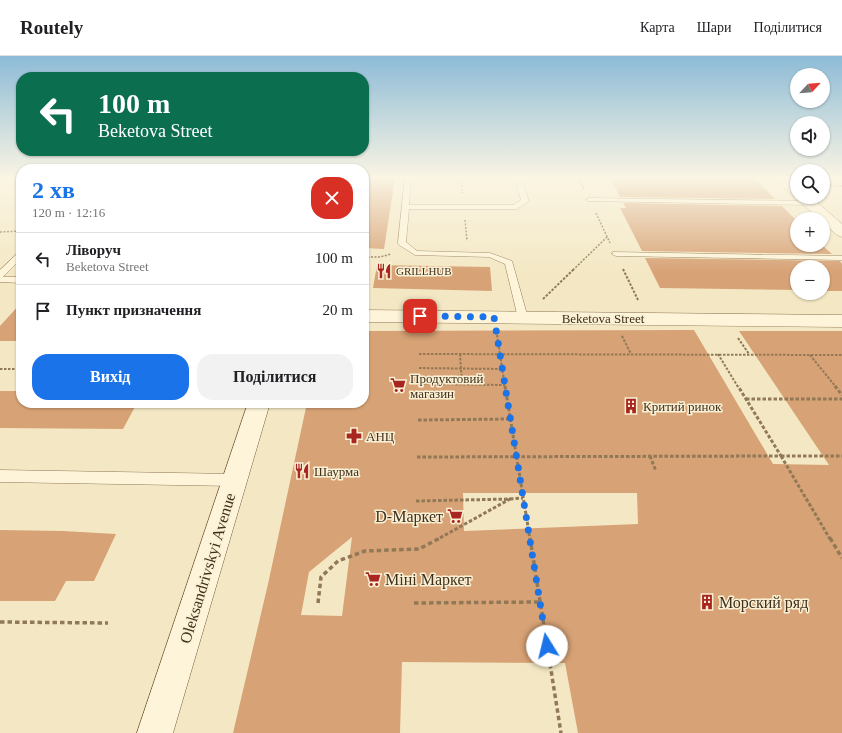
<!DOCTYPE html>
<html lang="uk">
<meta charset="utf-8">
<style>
:root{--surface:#fff;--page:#f2f2f2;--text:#202124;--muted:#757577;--line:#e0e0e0;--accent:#1a73e8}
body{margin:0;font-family:Georgia,serif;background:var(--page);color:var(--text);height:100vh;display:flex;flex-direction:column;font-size:15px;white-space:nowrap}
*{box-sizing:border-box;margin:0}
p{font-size:13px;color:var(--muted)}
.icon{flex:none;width:22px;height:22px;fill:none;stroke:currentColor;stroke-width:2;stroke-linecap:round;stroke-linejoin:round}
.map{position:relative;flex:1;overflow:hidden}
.details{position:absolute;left:16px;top:108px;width:353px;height:244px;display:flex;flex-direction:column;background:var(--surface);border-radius:16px;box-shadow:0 1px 3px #0004}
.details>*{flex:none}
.top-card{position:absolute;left:16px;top:16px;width:353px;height:84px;border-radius:16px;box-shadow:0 1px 3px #0004;background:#0b6e4f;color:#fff;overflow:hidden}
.needle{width:26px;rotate:64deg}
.fabs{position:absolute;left:790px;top:12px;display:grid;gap:8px}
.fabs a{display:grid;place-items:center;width:40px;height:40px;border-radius:50%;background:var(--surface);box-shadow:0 1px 3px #0004;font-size:20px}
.pin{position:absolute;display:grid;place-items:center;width:34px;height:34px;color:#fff;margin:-17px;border-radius:8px;box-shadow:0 2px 6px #0006}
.me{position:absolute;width:44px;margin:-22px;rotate:351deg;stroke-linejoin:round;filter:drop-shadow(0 0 3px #0008)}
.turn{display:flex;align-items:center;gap:14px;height:84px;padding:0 16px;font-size:18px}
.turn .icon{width:52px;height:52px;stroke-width:2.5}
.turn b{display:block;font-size:28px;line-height:34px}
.round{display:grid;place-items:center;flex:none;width:42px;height:42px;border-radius:16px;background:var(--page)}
.headline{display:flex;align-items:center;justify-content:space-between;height:68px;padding:0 16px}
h1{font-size:24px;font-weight:700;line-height:30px;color:var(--accent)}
.primary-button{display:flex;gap:8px;margin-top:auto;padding:8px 16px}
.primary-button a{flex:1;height:46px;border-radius:16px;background:var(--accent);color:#fff;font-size:16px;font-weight:700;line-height:46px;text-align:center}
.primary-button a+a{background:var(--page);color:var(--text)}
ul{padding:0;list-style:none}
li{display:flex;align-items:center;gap:12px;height:52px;padding:0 16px;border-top:1px solid var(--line)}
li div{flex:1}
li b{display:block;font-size:15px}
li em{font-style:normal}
header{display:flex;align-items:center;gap:24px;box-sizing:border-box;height:56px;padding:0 20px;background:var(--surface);border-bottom:1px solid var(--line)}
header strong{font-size:19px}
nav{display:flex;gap:22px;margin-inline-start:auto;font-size:14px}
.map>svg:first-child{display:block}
</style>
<header>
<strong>Routely</strong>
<nav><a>Карта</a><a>Шари</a><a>Поділитися</a></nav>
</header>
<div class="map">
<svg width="842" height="677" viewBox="0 0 842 677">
<rect width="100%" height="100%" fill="#f4e8c4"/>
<g fill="#d7a275" fill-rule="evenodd">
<polygon points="367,122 395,122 384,193 364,192 364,133"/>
<polygon points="610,122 754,122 775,143 620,141"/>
<polygon points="623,147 782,150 797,165 797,189 822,189 832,198 642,195 620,152 626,152"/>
<polygon points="645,202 840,205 842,208 842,235 823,235 823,211 797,211 797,234 660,232"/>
<polygon points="377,209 490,211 492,235 373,232"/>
<polygon points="21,247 21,285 0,285 0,270"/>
<path d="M694,274l79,134 56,1 -90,-134h103v402h-264l-13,-70 -163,-1 -2,71h-167l35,-149 39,-181h57v-72zM463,437h174l1,31 -174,7zM352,481l-10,79 -41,-1 8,-43z"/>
<polygon points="0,335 21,335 21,347 137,347 123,373 0,372"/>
<polygon points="0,474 63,475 116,478 94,525 66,525 55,545 0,545"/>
</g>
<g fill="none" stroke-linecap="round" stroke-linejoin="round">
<defs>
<g id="lane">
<polygon points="405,122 411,122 409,149 513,149 521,144 515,122 521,122 529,145 517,153 409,153 406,186 417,195 490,197 512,205 528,262 526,264 523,265 518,262 505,208 489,201 415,199 399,189 398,187"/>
<polygon points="589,142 810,145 814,147 810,149 587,145 586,144"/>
<polygon points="613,196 842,200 842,204 616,200 612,198"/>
<polygon points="18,197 21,197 21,203 3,221 21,221 21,227 0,226 0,214"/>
<polygon points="0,414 234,418 239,420 240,424 239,428 234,430 0,426"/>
</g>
<g id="street">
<polygon points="775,122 790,122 797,129 797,141 811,141 842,168 842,181 837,179 823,167 823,163 819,163 798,144 796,141 797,140 792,139"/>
<polygon points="364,254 842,259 842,271 364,266"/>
</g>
<polygon id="secondary" points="248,347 270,347 173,677 137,677"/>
</defs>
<use href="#lane" stroke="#917957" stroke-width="1"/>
<use href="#street" stroke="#917957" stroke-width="1"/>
<use href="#secondary" stroke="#735a3b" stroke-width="1"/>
<g stroke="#917957" stroke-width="1.5" stroke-dasharray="2 1.5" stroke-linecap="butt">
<polyline points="461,122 462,137"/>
<polyline points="578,122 584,133"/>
<polyline points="823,129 842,130"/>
<polyline points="596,157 610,187"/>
<polyline points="465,164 467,185"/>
<polyline points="0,176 21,175"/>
<polyline points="364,201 380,201 391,198"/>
<polyline points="573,214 607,181"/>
</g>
<g stroke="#917957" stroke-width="2" stroke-dasharray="2.5 1.5" stroke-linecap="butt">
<polyline points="623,213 638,244"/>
<polyline points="543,243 574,213"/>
<polyline points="497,279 505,331"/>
<polyline points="622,280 631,298"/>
<polyline points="738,282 749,298"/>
<polyline points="419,298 842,299"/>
<polyline points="460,298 462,328"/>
<polyline points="718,298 738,331"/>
<polyline points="810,299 836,331"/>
<polyline points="419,312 502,313"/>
<polyline points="0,313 21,313"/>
<polyline points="419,328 505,329"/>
</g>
<g stroke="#917957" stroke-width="3" stroke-dasharray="3.5 2" stroke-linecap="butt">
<polyline points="505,330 530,483"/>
<polyline points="835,330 842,339"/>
<polyline points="746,343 842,343"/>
<polyline points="418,364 510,363"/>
<polyline points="650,400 656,415"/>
<polyline points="781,400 830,483"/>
<polyline points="781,400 842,400"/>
<polyline points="417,401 781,400 738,330"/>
<polyline points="510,443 523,442"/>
<polyline points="416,445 510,443 438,483"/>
</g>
<g stroke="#917957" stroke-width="3.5" stroke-dasharray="4.5 3" stroke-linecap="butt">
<polyline points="530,482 561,677"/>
<polyline points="830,482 842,502"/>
<polyline points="318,547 321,521 338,505 365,495 419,493 440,482"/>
<polyline points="414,547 540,546"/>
<polyline points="0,566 108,567"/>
</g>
<use href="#lane" fill="#fdf4d9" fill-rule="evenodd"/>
<use href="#street" fill="#fdf4d9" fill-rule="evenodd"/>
<use href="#secondary" fill="#fdf4d9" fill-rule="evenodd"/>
</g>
<linearGradient id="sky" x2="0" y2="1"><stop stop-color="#8dbbd7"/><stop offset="0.56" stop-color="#faf5e4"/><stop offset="1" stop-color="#faf5e4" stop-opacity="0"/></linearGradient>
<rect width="842" height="217" fill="url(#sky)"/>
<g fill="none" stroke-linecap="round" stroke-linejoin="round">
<polyline stroke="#1a73e8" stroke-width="7" stroke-dasharray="0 12.6" points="420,260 494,261 547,590"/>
</g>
<defs>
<symbol id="restaurant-bare" viewBox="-9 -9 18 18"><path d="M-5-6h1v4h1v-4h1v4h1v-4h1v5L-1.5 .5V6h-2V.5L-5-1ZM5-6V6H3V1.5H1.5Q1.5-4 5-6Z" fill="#a9251f" stroke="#faf1d5" stroke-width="2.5" paint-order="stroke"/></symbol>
<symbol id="supermarket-bare" viewBox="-9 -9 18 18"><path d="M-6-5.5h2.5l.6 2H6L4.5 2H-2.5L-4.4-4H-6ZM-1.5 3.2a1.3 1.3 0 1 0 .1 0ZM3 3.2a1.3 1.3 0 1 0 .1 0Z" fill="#a9251f" stroke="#faf1d5" stroke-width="2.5" paint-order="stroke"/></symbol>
<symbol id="building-bare" viewBox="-9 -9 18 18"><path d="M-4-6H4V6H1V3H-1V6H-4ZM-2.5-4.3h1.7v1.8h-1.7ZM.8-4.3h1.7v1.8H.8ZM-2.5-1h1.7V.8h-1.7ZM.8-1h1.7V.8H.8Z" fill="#a9251f" stroke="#faf1d5" stroke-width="2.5" paint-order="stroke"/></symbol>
<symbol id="pharmacy-bare" viewBox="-9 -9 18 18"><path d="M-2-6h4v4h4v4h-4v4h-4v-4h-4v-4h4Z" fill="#a9251f" stroke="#faf1d5" stroke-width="2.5" paint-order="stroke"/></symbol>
</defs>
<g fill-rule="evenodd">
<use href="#restaurant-bare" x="373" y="204" width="22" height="22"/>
<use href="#supermarket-bare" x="387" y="318" width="22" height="22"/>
<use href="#building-bare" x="620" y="339" width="22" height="22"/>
<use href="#pharmacy-bare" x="343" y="369" width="22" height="22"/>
<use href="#restaurant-bare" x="291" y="404" width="22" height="22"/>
<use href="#supermarket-bare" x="444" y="449" width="22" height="22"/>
<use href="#supermarket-bare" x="362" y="512" width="22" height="22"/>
<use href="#building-bare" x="696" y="535" width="22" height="22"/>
</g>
<g text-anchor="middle" stroke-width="3" stroke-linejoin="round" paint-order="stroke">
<g font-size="11" fill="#402f1d" stroke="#faf1d5" text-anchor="start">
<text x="396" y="219">GRILLHUB</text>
</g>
<g font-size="13" fill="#402f1d" stroke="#faf1d5">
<text x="603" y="267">Beketova Street</text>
</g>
<g font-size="13" fill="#402f1d" stroke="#faf1d5" text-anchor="start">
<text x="410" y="327">Продуктовий<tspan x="410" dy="15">магазин</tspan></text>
<text x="643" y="355">Критий ринок</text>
<text x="366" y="385">АНЦ</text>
<text x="314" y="420">Шаурма</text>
</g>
<g font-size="16" fill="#402f1d" stroke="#faf1d5" text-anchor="start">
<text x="443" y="466" text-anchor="end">D-Mаркет</text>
<text x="385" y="529">Міні Маркет</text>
<text x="719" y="552">Морский ряд</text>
</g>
<g font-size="16" fill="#402f1d" stroke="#faf1d5">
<text transform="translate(207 512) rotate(-73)" y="6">Oleksandrivskyi Avenue</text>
</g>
</g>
</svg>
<div class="fabs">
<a><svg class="needle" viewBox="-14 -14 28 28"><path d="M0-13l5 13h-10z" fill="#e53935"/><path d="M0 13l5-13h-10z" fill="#757577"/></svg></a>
<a><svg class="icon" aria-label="sound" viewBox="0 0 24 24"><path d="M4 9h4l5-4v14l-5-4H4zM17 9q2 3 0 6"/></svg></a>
<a><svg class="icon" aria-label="search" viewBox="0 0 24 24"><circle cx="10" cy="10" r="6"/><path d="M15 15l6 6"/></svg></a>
<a>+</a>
<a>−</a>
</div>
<div class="pin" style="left:420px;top:260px;background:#d93025"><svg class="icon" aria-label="arrive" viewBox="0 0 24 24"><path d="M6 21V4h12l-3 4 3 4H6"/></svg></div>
<svg class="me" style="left:547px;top:590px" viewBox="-20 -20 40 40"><circle r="19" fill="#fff"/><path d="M0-13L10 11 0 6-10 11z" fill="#1a73e8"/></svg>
<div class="top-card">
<div class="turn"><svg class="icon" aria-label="left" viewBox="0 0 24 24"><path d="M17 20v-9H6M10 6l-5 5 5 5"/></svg><div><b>100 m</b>Beketova Street</div></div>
</div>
<section class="details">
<div class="headline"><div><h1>2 хв</h1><p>120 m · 12:16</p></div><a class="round" style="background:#d93025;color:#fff"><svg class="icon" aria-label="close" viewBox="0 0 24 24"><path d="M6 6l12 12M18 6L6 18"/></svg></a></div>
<ul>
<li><svg class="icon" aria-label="left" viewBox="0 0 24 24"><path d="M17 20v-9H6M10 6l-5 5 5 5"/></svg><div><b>Ліворуч</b><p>Beketova Street</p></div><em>100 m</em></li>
<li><svg class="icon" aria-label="arrive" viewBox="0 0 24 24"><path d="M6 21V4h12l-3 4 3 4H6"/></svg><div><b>Пункт призначення</b></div><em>20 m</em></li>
</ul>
<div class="primary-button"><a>Вихід</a><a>Поділитися</a></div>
</section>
</div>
